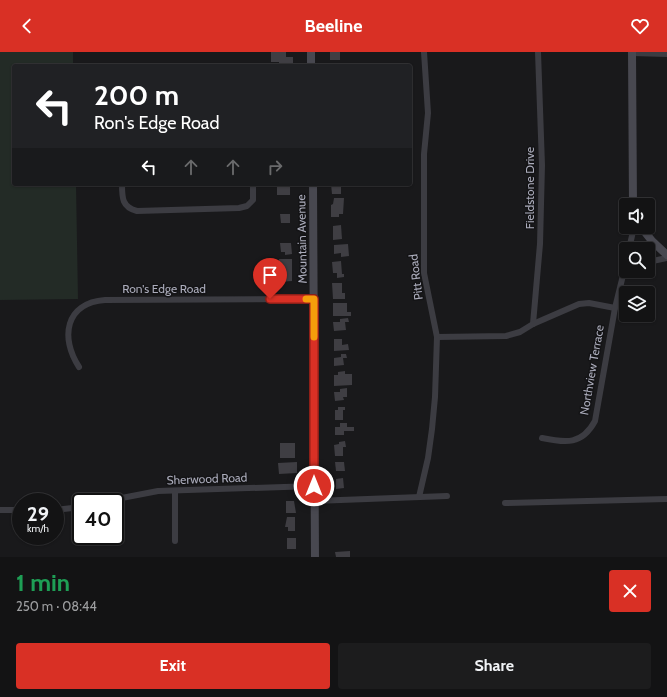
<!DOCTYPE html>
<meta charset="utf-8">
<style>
:root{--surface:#131314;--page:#1c1c1d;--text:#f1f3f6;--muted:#9d9ea0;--line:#323234;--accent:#d93025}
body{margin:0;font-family:Cabin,sans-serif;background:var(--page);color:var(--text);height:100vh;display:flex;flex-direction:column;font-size:15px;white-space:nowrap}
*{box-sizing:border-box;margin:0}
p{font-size:13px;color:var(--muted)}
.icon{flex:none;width:22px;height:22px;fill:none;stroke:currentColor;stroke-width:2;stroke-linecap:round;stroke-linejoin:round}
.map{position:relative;height:505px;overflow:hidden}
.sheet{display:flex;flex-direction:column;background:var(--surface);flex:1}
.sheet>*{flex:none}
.guide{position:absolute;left:12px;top:12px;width:400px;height:122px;border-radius:4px;box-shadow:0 1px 3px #0004,0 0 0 1px var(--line);background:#202124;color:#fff;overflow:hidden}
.fabs{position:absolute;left:619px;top:146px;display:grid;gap:8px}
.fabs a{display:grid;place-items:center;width:36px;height:36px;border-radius:4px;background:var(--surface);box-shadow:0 1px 3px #0004,0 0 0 1px var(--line);font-size:20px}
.speed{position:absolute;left:12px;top:441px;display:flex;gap:8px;font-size:20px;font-weight:700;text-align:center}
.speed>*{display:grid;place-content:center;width:52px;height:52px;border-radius:50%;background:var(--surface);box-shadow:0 1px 3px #0004,0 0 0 1px var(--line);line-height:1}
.speed small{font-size:10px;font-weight:400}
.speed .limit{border:2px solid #111;border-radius:6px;background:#fff;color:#111}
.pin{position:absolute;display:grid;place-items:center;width:34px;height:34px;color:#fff;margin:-41px -17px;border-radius:50% 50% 50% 0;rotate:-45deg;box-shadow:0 0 4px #0007}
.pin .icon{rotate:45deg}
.me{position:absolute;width:44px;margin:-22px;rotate:0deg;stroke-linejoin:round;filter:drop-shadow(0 0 3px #0008)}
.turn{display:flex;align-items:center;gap:14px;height:84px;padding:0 16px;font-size:18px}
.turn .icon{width:52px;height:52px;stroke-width:2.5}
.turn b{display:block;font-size:28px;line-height:34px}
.lanes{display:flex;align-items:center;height:38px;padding:0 16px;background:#0003;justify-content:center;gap:20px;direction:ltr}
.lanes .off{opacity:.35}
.round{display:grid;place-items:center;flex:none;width:42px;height:42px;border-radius:4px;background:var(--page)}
.head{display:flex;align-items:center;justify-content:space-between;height:68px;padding:0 16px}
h1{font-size:24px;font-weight:700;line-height:30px;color:#1e9e55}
.button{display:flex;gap:8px;margin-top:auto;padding:8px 16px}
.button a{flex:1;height:46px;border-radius:4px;background:var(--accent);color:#fff;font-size:16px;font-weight:700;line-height:46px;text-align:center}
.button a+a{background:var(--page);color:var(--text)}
header{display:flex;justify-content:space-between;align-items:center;height:52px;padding:0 16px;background:var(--accent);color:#fff;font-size:18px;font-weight:700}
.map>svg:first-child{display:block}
</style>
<header><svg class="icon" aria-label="back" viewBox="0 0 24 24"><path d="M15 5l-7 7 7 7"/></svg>Beeline<svg class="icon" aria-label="heart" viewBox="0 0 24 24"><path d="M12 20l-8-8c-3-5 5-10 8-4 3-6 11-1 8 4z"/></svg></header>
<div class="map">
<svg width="667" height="505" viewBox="0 0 667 505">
<rect width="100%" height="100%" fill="#19191b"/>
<polygon fill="#232b26" points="0,0 73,0 73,14 14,14 14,132 76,132 78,247 0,248"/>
<g fill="#3f3e43">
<polygon points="271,0 286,0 286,5 293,5 293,13 279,13 279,10 271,10"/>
<rect x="330" y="0" width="10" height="8"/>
<polygon points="281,132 290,132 290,143 277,143 277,135 281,135"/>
<polygon points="331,132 341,132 341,142 332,142"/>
<polygon points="334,146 344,146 343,162 339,162 339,165 331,165 331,153 333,152"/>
<polygon points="280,162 290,162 290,171 281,171"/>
<polygon points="341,173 342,187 333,188 333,174"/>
<polygon points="280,191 291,191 292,202 285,203 285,200 281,200"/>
<polygon points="348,192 349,204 341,205 341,201 334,202 334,193"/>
<polygon points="279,207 292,207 292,229 278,230"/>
<polygon points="341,209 342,222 344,222 344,225 337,226 337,221 333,221 332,210"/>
<polygon points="332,231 342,231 342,241 345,241 345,247 333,247"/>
<polygon points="333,251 347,251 347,260 351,260 351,264 333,264"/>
<polygon points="348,266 349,270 345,270 346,278 334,279 333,270 340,270 340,267"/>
<polygon points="334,287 342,287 342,293 348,292 349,298 334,299"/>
<polygon points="341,302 346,302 347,306 343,306 344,313 334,314 334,306 341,305"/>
<polygon points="345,319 345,322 352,322 352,333 334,334 334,323 338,323 338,320"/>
<polygon points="347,336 347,345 343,345 344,348 335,349 334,340 340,340 340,337"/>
<polygon points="338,355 345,355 345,358 343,358 343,368 335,368 335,358 338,358"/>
<polygon points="340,371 347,371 347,375 354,375 354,379 344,379 344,383 335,383 335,375 340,375"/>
<polygon points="345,389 346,395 343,395 343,404 335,404 334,393 339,392 339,390"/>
<rect x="280" y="391" width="15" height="15"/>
<polygon points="297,410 297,421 279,422 278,411"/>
<polygon points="335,410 344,410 345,419 336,419"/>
<polygon points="343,426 344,436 336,437 336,427"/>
<polygon points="286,449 294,449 296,461 286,461"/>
<polygon points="287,465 295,465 295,479 288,479 288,475 285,475"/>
<rect x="287" y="486" width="9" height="11"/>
<polygon points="350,499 350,505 336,505 335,500"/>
</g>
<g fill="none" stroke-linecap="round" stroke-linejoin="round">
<g stroke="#3c3c42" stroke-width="6">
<polyline points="632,1 667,2"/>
<path d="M122,132c0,14 0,23 15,27l102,-3 8,-2 6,-6v-16"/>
<polyline points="629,197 634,175"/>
<polyline points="648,210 667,206"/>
<polyline points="533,272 540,192 542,113 538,0"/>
<polyline points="437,285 506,284 520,280 533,272 579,252 589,251 615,256"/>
<path d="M79,315c-19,-29 -14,-64 26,-67l209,-1"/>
<path d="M542,386c24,5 40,7 53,-17l20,-113 11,-45"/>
<polyline points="419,445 428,406 432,377 435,345 437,285 424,221 424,102 428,61 424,0"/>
<polyline points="314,449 447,444"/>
<polyline points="101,450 158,439 314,434"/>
<polyline points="505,451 667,447"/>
<polyline points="0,458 21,458"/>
<polyline points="55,458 81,455"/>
<polyline points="175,489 175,439"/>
</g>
<g stroke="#484850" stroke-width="8">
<polyline points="311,0 311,14"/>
<polyline points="632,0 633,153"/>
<polyline points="313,132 315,505"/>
<polyline points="641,175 652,189 667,203"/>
</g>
</g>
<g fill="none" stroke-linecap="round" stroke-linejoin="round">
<defs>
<polyline id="route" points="270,247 314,247 314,434"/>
</defs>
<use href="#route" stroke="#8d1f18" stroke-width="10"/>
<use href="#route" stroke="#d93025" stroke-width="7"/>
<polyline stroke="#f59e0b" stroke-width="7" points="306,247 314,247 314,285"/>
</g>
<g text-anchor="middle" stroke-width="3" stroke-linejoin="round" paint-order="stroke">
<g font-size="12" fill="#abacbb" stroke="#141416">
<text transform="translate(530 136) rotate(-90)" y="4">Fieldstone Drive</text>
<text transform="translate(302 187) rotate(-91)" y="4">Mountain Avenue</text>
<text transform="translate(416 225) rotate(-97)" y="4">Pitt Road</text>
<text x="164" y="241">Ron's Edge Road</text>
<text transform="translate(592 318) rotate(-80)" y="4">Northview Terrace</text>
<text transform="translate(207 427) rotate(-2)" y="4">Sherwood Road</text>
</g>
</g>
</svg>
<div class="fabs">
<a><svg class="icon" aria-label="sound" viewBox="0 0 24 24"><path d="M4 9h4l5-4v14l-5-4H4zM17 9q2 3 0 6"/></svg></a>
<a><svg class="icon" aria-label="search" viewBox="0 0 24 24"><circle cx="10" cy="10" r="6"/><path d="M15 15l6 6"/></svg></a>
<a><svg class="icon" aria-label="layers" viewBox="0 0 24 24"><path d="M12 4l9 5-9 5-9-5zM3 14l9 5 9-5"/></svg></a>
</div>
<div class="speed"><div>29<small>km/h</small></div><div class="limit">40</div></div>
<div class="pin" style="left:270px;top:247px;background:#d93025"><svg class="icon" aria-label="arrive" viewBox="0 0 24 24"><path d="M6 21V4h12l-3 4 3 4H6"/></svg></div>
<svg class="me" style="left:314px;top:434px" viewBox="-20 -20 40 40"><circle r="17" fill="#d93025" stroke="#fff" stroke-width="3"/><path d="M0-11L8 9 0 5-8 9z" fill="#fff"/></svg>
<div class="guide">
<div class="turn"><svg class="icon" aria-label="left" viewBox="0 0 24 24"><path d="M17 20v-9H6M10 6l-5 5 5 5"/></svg><div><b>200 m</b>Ron's Edge Road</div></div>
<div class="lanes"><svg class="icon" aria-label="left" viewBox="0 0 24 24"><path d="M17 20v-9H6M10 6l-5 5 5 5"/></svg><svg class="icon off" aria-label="ahead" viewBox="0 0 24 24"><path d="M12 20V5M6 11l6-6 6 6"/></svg><svg class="icon off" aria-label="ahead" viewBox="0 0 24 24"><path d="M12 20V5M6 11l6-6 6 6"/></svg><svg class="icon off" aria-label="right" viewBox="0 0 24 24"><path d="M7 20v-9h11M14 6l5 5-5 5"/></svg></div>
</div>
</div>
<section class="sheet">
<div class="head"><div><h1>1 min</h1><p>250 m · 08:44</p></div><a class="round" style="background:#d93025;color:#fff"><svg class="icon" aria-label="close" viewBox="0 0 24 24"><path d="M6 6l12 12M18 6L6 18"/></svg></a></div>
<div class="button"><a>Exit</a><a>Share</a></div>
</section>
